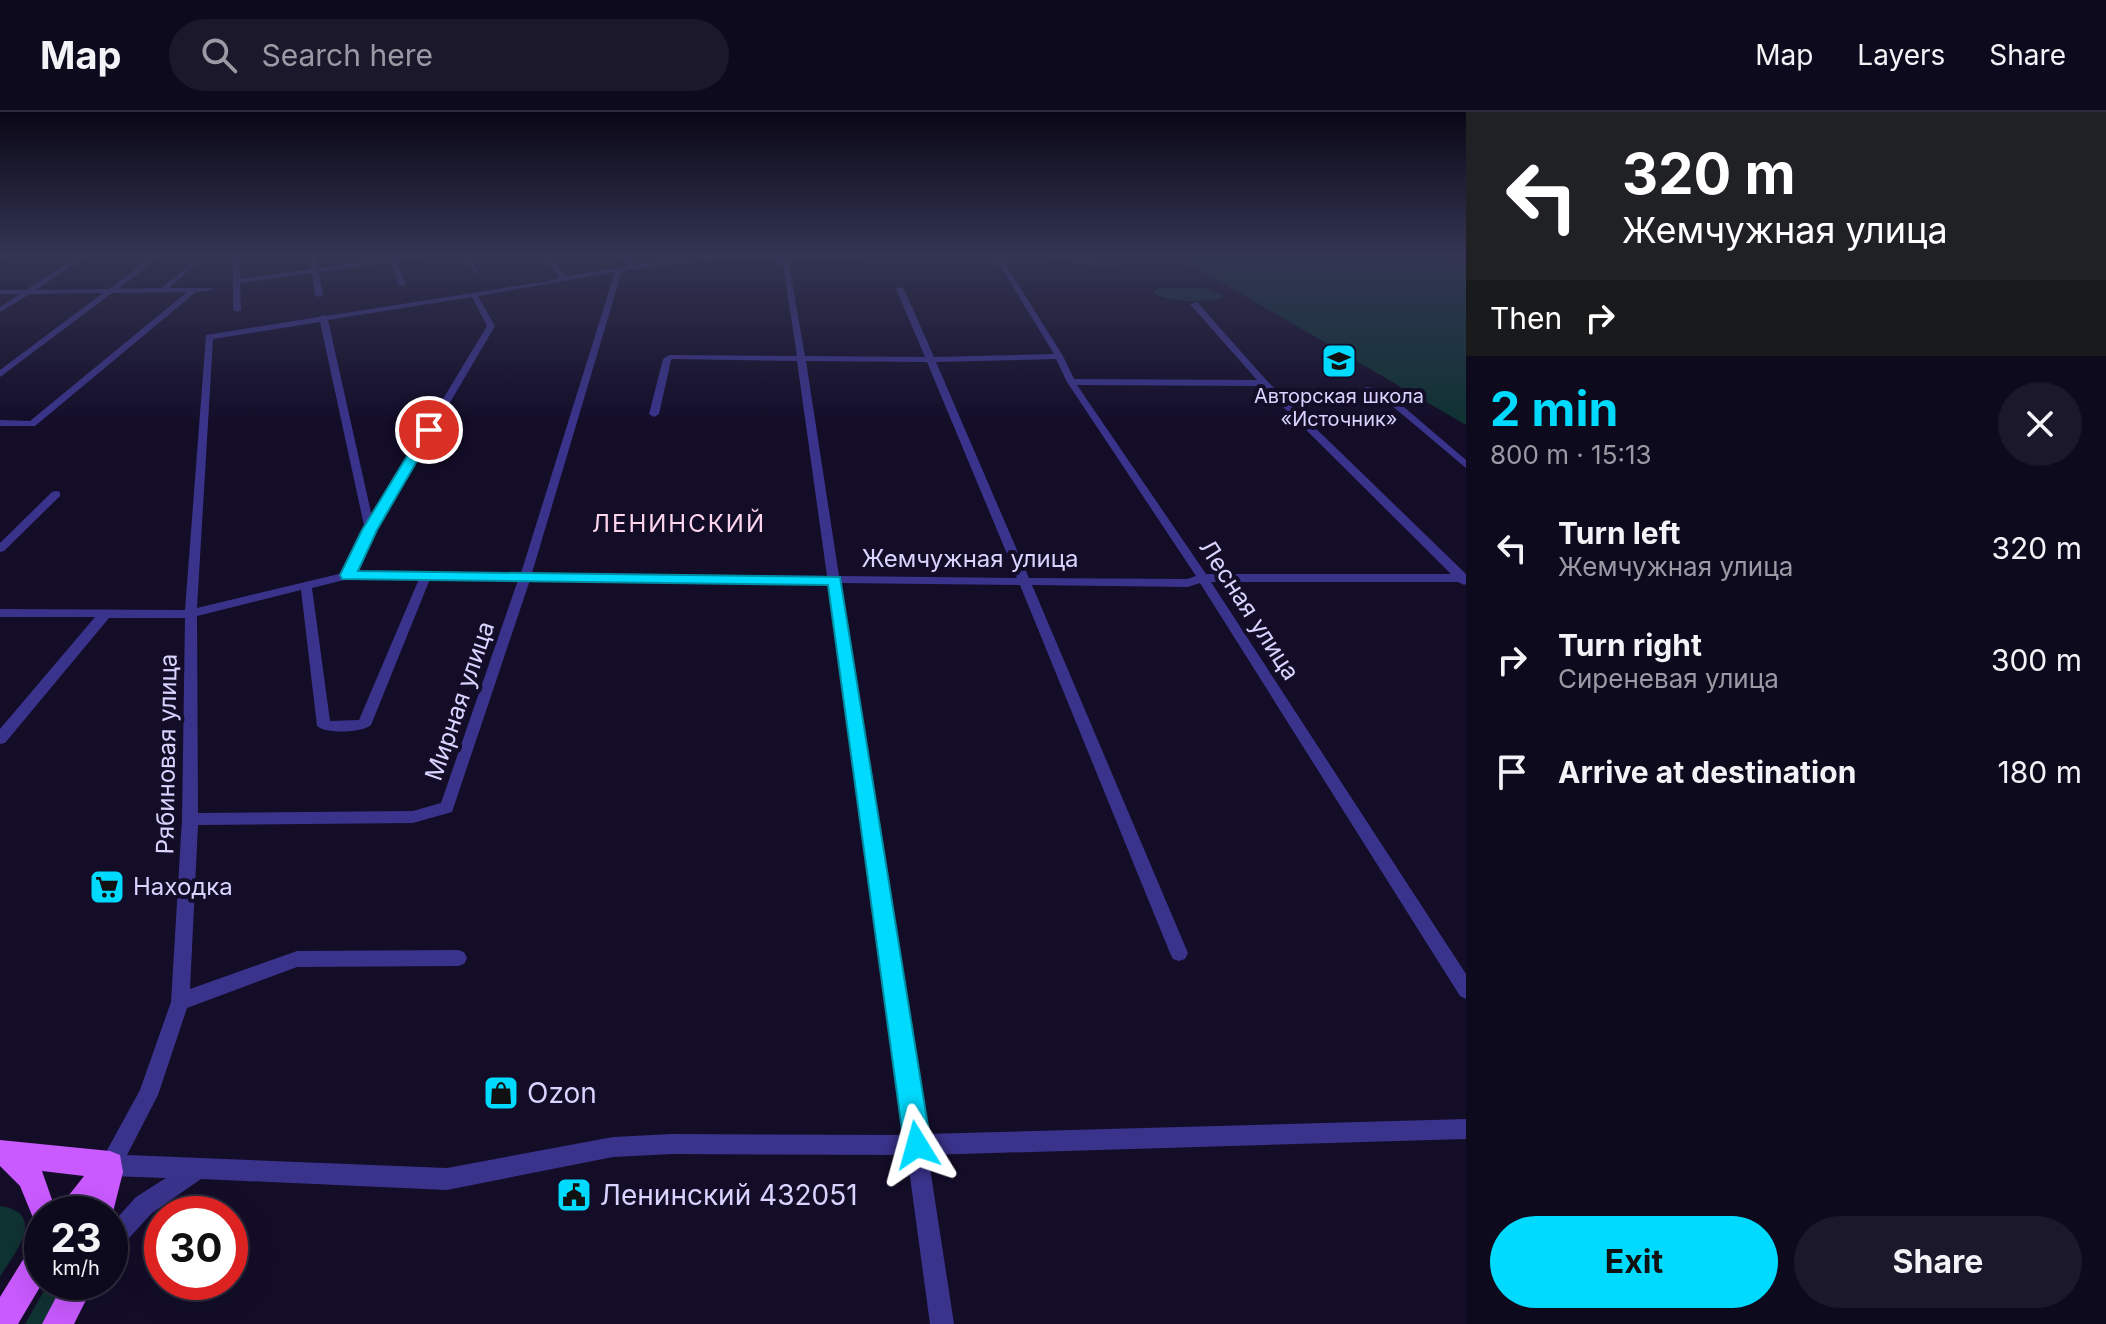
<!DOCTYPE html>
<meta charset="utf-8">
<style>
:root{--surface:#0e0a1e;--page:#1c182b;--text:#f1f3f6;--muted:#9b9aa4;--line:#2e2b3c;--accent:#00dafe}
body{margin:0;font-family:Inter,sans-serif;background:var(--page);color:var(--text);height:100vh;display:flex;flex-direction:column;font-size:30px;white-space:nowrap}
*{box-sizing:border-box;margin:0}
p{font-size:26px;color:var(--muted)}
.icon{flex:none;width:44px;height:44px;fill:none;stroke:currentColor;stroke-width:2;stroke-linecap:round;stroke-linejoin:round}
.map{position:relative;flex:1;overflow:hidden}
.panel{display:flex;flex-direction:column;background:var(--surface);width:640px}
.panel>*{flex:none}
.guide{background:#202124;color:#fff;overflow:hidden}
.speed{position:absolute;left:24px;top:1084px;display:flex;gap:16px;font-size:40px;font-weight:700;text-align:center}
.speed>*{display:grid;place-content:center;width:104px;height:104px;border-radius:50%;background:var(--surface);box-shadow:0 8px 32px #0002,0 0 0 2px var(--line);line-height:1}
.speed small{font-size:20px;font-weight:400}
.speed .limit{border:12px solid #d22;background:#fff;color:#111}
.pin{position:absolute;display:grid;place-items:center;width:68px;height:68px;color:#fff;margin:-34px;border:4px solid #fff;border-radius:50%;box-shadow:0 2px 8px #0007}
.me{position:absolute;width:88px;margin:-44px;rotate:352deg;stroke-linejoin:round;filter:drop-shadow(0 0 6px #0008)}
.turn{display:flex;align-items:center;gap:28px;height:168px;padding:0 24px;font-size:36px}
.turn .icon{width:104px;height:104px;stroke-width:2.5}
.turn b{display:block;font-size:56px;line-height:68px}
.then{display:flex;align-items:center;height:76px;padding:0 24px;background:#0003;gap:16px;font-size:30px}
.round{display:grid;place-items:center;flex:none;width:84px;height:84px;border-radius:42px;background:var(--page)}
.headline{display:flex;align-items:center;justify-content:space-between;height:136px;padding:0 24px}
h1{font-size:48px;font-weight:700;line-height:60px;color:var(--accent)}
.primary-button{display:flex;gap:16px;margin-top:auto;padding:16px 24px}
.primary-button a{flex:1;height:92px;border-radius:48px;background:var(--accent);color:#111;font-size:32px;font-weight:700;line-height:92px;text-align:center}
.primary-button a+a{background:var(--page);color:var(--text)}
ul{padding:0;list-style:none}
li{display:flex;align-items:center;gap:24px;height:112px;padding:0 24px}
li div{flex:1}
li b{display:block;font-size:30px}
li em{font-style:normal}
header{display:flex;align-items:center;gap:48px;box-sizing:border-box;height:112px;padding:0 40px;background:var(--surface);border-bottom:2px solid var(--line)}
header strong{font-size:38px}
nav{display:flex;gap:44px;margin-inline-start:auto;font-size:28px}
.search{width:560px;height:72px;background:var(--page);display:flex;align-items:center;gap:20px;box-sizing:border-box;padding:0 28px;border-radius:44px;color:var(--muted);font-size:30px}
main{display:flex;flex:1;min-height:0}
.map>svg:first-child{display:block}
</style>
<header>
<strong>Map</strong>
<div class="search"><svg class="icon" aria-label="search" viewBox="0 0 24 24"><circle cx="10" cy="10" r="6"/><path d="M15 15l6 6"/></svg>Search here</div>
<nav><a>Map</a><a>Layers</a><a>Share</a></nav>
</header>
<main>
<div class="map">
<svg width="1466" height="1212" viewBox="0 0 1466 1212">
<rect width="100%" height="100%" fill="#130d28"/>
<g fill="#0f3232">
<polygon points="1173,142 1443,142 1466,152 1466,313"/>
<path d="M1159,176h46l19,8c-16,8 -55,6 -71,-3z"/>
<path d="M0,1094c48,7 15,46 0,71z"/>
<polygon points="49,1170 66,1170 43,1212 25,1212"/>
</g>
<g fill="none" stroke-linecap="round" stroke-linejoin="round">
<g fill="#3a338c" fill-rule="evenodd">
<polygon points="3,142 11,142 0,148 0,143"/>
<polygon points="82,142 89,142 36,178 109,177 156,142 163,142 118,177 161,176 192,151 194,154 169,176 211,176 215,178 196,180 35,314 0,314 0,308 30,309 187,180 112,181 0,265 0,258 103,181 30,182 0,200 0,195 20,182 0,182 0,178 26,178"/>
<polygon points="233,142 239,142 240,167 311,157 309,142 315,142 318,156 389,146 388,142 394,142 396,146 440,142 397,149 406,172 402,174 398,172 391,150 319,160 323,183 319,185 315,183 312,161 240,171 241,198 237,200 233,198"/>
<polygon points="462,142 468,142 479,161 475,161"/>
<path d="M541,142h6l19,22 64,-10 -13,-12h7l13,11c84,-13 164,-11 249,-11l-3,2 -99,3 5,6 16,91 120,1 -29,-68 4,-2 4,2 30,68 120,-3 -61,-100h6l64,102 11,23 183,1 -67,-76 7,-2 70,79 199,193v10l-2,1 -6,-3h-247l255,392v25l-6,-3 -260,-413 -12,4 -156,-2 156,368 -3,6 -6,2 -6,-2 -3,-6 -150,-368 -180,-2 85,551 541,-15v20l-538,16 26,169h-24l-23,-169 -235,-1 -59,3 -166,33 -246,-11 -49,34 -34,37 -8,3v-27l26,-29 30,-19 -56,-2 -7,-4 -4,-7 41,-75 31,-88 11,-183 3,-201h-76l-104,125 -5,1v-15l95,-112h-95v-8l185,1 21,-275 113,-18 4,-2 3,1 222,-35 12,-4zM777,147l6,6 14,91 -128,-1 -6,4 -14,55 5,3 5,-3 12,-54 2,-1 124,2 30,215 -295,-3 90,-302 67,-10zM615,160l-94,301 -165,-2 19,-41 120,-204 -17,-30zM472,185l15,29 -115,191 -44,-197zM320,210l45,208 -22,43 -146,35 16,-269zM1056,247l11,23 129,194 -9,3 -158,-1 -93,-216zM806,249l121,1 90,216 -178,-2zM1077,273l185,1 189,188h-245zM348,467h71l-60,141 -29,1 -18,-133zM430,467l88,1 -77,223 -28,8 -215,2 -1,-197 104,-26 16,136c9,8 45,7 54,-1zM530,468l298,3 76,552 -232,-1 -59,3 -166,31 -320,-13 31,-60 29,-87 110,-41 161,-1 6,-2 3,-6 -3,-6 -6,-2 -161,1 -107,38 8,-164 215,-2 39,-11z"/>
<polygon points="1024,142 1041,142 1117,153 1114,155"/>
<polygon points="1367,275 1384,278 1466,348 1466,356 1378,282 1364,280 1364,276"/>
<polygon points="56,379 60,380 60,384 4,439 0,440 0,431 52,380"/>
</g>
<g fill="#c95aff" fill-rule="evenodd">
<polygon points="0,1028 110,1039 120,1043 123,1060 110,1112 110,1102 58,1102 62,1092 84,1064 42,1059 57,1102 42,1102 43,1170 18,1212 0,1212 0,1185 24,1146 32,1115 36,1113 20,1074 0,1054"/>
<polygon points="64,1170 95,1170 74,1212 42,1212"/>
</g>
</g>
<linearGradient id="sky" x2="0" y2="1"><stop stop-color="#0a0716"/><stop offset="0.46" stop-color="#333553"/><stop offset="1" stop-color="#333553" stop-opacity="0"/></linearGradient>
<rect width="1466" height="311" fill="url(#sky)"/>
<polygon fill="#00dafe" stroke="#008ea5" stroke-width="2" points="429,315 435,318 377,418 358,459 840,465 931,1033 927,1043 917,1047 908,1043 904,1033 828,473 342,467 340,463 362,418 423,318"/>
<defs>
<symbol id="school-square" viewBox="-11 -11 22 22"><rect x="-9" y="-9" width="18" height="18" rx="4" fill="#00dafe" stroke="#130d28"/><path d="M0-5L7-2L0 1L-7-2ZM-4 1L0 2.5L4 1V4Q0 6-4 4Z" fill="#111"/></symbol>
<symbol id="supermarket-square" viewBox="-11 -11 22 22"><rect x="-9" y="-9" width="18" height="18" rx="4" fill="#00dafe" stroke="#130d28"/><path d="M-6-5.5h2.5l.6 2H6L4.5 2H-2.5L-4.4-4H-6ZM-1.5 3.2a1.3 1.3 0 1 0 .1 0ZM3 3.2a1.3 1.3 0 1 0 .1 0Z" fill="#111"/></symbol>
<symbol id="shop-square" viewBox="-11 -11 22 22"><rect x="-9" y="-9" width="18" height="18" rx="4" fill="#00dafe" stroke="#130d28"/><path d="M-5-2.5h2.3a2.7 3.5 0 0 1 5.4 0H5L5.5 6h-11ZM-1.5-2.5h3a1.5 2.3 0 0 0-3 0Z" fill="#111"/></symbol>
<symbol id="civic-square" viewBox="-11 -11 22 22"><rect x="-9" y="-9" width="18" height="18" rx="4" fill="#00dafe" stroke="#130d28"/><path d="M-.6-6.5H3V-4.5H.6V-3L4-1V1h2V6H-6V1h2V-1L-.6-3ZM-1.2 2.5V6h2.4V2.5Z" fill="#111"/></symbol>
</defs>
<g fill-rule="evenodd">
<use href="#school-square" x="1319" y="229" width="40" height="40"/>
<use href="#supermarket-square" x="87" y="755" width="40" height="40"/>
<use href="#shop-square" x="481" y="961" width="40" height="40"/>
<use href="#civic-square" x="554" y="1063" width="40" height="40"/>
</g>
<g text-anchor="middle" stroke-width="8" stroke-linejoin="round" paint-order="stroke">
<g font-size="20" fill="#dad3ff" stroke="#130d28">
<text x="1339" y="291">Авторская школа<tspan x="1339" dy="23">«Источник»</tspan></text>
</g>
<g font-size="24" letter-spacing="2" fill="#ffd5ee" stroke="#130d28">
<text x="679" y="420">ЛЕНИНСКИЙ</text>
</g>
<g font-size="24" fill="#dad3ff" stroke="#130d28">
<text x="970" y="455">Жемчужная улица</text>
<text transform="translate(1249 498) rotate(57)" y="8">Лесная улица</text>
<text transform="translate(460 589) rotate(-71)" y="8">Мирная улица</text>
<text transform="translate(167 642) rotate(-89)" y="8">Рябиновая улица</text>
</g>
<g font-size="24" fill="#dad3ff" stroke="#130d28" text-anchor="start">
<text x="133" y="783">Находка</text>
</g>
<g font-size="28" fill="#dad3ff" stroke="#130d28" text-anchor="start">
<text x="527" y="991">Ozon</text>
<text x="600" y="1093">Ленинский 432051</text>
</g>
</g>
</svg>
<div class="speed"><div>23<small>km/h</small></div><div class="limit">30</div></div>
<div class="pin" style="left:429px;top:318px;background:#d93025"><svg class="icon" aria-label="arrive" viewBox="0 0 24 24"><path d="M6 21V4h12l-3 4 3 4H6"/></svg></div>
<svg class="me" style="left:917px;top:1033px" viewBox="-20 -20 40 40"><path d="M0-17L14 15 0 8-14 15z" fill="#00dafe" stroke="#fff" stroke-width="4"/></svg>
</div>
<section class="panel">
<div class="guide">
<div class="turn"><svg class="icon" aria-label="left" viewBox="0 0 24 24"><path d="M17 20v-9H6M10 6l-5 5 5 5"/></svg><div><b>320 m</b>Жемчужная улица</div></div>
<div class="then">Then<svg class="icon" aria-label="right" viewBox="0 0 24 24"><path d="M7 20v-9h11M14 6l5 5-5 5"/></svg></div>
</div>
<div class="headline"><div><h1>2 min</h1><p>800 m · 15:13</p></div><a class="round"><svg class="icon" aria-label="close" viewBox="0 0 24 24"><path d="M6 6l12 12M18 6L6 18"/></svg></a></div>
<ul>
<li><svg class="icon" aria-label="left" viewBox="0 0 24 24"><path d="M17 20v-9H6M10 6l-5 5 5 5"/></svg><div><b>Turn left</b><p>Жемчужная улица</p></div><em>320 m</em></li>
<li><svg class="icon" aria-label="right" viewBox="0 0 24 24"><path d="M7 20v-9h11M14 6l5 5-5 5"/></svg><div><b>Turn right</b><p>Сиреневая улица</p></div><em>300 m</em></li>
<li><svg class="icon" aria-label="arrive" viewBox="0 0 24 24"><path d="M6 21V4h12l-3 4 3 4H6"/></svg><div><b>Arrive at destination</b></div><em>180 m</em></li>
</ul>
<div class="primary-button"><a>Exit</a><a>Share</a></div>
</section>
</main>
